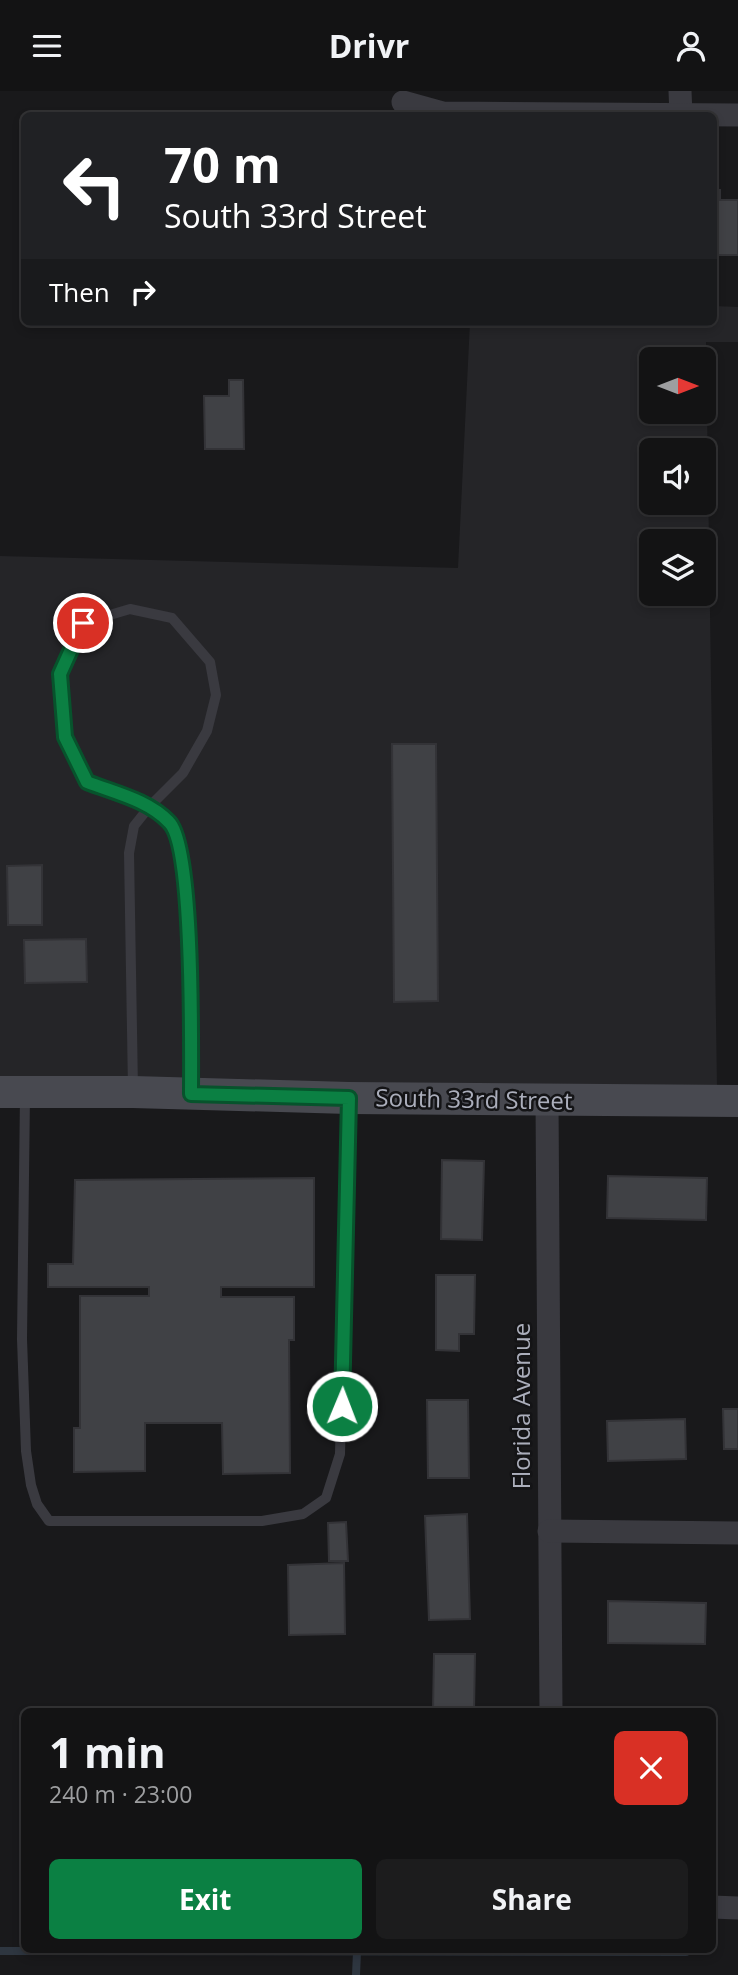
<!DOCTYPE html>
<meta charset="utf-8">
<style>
:root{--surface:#131314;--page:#1c1c1d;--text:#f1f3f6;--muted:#9d9ea0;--line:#323234;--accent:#0b8043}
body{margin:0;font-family:"Open Sans",sans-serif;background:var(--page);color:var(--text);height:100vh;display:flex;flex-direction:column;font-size:26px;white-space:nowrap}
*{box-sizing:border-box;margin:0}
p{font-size:23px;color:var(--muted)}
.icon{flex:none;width:38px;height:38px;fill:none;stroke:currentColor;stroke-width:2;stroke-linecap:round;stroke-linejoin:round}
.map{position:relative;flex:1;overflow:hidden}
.drawer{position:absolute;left:21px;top:1617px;width:695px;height:245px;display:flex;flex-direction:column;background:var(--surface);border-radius:10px;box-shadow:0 4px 10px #0003,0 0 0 2px var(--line)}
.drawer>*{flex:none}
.hud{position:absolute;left:21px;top:21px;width:696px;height:214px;border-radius:10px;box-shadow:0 4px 10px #0003,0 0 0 2px var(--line);background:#202124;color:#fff;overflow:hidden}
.needle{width:46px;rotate:90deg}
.buttons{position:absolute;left:639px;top:256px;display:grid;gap:14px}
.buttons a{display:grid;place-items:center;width:77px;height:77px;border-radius:10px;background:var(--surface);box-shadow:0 4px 10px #0003,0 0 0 2px var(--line);font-size:35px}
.pin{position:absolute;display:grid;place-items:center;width:60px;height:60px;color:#fff;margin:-30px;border:4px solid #fff;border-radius:50%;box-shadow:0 2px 7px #0007}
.me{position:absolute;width:77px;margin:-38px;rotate:1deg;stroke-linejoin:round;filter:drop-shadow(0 0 5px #0008)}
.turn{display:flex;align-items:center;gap:24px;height:147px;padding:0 28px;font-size:32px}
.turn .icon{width:91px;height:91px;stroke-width:2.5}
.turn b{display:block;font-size:49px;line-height:60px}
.then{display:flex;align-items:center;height:66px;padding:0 28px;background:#0003;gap:14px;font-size:26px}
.round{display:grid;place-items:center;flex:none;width:74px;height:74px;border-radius:10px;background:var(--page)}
.head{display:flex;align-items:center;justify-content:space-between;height:119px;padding:0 28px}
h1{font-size:42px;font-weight:700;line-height:52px}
.primary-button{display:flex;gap:14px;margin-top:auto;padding:14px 28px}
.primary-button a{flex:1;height:80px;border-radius:10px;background:var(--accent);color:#fff;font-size:28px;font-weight:700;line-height:80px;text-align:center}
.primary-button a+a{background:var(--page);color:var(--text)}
header{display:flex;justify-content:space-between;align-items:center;height:91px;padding:0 28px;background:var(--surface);font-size:32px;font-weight:700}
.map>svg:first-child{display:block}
</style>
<header><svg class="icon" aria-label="menu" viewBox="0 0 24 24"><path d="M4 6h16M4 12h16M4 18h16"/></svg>Drivr<svg class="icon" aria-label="person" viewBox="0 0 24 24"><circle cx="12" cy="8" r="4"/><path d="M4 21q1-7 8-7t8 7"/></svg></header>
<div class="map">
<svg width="738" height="1884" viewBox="0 0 738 1884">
<rect width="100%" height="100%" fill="#19191b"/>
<path fill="#252528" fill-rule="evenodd" d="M714,215l24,1v35h-32l11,745 -717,-9v-522l458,12 12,-246h244zM651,268h53v52h-53zM651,359h53v52h-53zM651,450h53v52h-53z"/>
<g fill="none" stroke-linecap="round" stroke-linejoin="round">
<g stroke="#2e3640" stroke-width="8">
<polyline points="0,1860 686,1861"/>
<polyline points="356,1884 357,1861"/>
</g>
</g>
<g fill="#404145" stroke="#333337" stroke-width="2">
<polygon points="714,99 720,99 720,109 738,109 738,164 714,164"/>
<polygon points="229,289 243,289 244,358 205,358 204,305 229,305"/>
<polygon points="392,653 436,653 438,910 394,911"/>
<polygon points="42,774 42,834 8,834 7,775"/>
<polygon points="86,848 87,891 25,892 24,849"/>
<polygon points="442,1069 484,1070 482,1149 441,1148"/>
<polygon points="608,1085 707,1087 706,1129 607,1127"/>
<polygon points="314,1087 314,1196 221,1196 221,1206 294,1206 294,1249 289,1249 290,1382 223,1383 222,1332 145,1332 145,1380 74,1381 74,1337 80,1337 80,1205 149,1205 149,1196 48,1196 48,1173 73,1173 75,1089"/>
<polygon points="436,1184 475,1184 474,1243 459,1243 459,1260 436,1259"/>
<polygon points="427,1309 468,1309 469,1387 428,1387"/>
<polygon points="723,1318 738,1318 738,1358 724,1358"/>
<polygon points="685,1328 686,1368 608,1370 607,1330"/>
<polygon points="467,1423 470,1528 429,1529 425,1425"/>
<polygon points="346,1431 348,1470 329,1470 328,1432"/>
<polygon points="344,1472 345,1543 289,1544 288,1474"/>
<polygon points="608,1510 706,1512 705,1553 608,1552"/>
<polygon points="434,1563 475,1563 474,1620 433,1620"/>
</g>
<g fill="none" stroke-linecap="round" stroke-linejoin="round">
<g stroke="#3a3a40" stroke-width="10">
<polygon points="130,518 172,527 210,571 216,604 207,640 183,682 150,715 87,691 65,646 60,583 83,532"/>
<polyline points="133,998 129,762 134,735 150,715 172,733 185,789 190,876 191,999"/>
<polyline points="25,1004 22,1248 26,1360 31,1394 37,1413 49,1430 262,1430 303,1423 326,1407 340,1363 349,1008"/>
</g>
<g stroke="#3a3a40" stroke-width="23">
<polyline points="680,0 681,24"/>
<polyline points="403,11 443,22 738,24"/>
<polyline points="547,1009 551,1620"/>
<polyline points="549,1440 738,1442"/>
<polyline points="712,1816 738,1817"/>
</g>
<polyline stroke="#484950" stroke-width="32" points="0,1001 133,1001 349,1007 738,1010"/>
</g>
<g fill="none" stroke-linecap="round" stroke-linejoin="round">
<defs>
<path id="route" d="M83,532l-23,51 5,63 22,45c28,11 61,18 82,40 25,24 22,228 22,272l158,4 -7,308"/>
</defs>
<use href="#route" stroke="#07532c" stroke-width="18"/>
<use href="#route" stroke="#0b8043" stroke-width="12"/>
</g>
<g text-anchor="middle" stroke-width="5" stroke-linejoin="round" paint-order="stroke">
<g font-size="24" fill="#abaebb" stroke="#141416">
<text transform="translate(474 1009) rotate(1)" y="8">South 33rd Street</text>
<text transform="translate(522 1315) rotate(-90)" y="8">Florida Avenue</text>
</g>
</g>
</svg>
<div class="buttons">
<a><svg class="needle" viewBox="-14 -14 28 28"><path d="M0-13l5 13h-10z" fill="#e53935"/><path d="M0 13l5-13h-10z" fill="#9d9ea0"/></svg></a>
<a><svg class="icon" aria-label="sound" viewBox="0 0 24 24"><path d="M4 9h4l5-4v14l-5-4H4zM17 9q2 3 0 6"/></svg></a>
<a><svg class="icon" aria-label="layers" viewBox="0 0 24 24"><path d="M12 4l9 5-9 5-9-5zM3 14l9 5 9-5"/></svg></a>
</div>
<div class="pin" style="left:83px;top:532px;background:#d93025"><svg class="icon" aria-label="arrive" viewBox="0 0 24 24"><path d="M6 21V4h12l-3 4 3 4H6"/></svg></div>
<svg class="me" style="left:342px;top:1315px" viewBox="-20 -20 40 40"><circle r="17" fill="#0b8043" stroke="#fff" stroke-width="3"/><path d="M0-11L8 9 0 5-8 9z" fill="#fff"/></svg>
<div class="hud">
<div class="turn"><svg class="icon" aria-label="left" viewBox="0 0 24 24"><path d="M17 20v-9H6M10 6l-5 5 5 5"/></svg><div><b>70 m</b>South 33rd Street</div></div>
<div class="then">Then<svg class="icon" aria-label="right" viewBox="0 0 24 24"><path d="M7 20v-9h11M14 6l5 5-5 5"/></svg></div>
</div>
<section class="drawer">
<div class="head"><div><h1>1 min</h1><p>240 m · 23:00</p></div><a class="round" style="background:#d93025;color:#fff"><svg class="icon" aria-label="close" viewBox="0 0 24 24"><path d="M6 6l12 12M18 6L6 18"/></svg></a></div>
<div class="primary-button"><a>Exit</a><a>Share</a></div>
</section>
</div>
